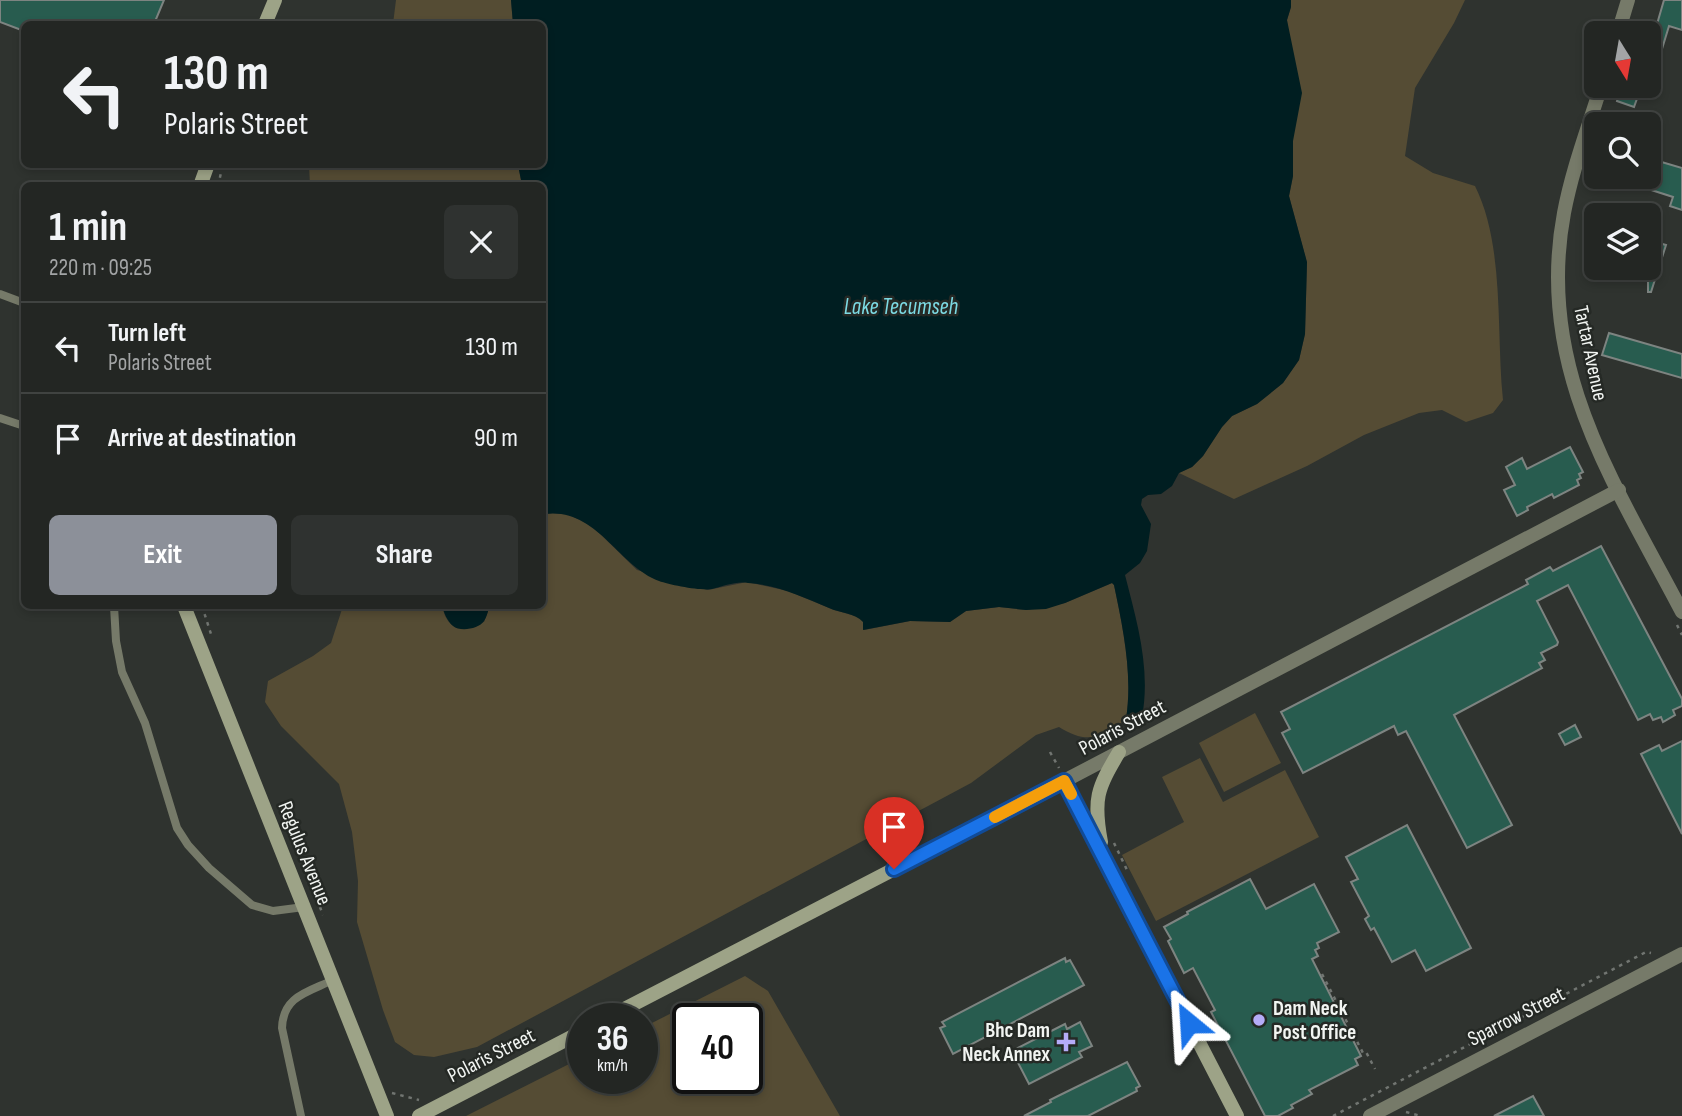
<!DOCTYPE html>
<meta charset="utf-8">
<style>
:root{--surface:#232623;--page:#2f3230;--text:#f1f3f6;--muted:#a3a5a6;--line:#404341;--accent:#8c9099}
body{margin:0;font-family:"Sofia Sans Condensed",sans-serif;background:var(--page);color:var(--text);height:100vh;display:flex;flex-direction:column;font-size:26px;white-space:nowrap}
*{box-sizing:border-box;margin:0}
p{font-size:23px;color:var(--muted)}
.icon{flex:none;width:38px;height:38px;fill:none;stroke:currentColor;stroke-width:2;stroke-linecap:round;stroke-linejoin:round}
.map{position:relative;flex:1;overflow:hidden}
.panel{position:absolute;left:21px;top:182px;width:525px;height:427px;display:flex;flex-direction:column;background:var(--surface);border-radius:10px;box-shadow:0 4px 10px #0003,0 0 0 2px var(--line)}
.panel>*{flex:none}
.guide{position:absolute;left:21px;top:21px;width:525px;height:147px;border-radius:10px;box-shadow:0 4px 10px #0003,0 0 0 2px var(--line);background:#232623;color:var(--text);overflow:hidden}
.needle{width:46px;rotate:169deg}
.controls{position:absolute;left:1584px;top:21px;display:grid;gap:14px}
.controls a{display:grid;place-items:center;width:77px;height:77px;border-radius:10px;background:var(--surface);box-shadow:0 4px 10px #0003,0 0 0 2px var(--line);font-size:35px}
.speed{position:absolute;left:567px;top:1003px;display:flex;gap:14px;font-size:35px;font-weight:700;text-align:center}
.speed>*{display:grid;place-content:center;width:91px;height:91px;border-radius:50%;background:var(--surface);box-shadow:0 4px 10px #0003,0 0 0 2px var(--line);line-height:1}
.speed small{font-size:18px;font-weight:400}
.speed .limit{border:4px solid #111;border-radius:10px;background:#fff;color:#111}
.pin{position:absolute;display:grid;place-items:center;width:60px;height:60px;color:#fff;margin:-72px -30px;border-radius:50% 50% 50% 0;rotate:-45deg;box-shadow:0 0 7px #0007}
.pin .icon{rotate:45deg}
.me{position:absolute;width:77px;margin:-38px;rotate:333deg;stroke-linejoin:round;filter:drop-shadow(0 0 5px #0008)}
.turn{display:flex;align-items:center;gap:24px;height:147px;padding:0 28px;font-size:32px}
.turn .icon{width:91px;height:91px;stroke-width:2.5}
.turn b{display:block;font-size:49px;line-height:60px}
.round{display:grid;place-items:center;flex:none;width:74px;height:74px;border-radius:10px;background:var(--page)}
.summary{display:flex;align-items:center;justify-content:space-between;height:119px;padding:0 28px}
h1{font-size:42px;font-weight:700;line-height:52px}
.cta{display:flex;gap:14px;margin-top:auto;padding:14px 28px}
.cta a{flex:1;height:80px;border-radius:10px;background:var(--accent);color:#fff;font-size:28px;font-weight:700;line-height:80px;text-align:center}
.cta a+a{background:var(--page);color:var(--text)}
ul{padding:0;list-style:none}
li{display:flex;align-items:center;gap:21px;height:91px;padding:0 28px;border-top:2px solid var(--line)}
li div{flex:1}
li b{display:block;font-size:26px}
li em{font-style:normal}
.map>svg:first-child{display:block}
</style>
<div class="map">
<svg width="1682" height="1116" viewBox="0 0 1682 1116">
<rect width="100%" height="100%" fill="#2f332f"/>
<g fill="#554c34" fill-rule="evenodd">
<polygon points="396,0 511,0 513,24 393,24"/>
<path d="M1291,0h174l-11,23 -39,65 -10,68 28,17 42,13c30,60 21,147 28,214l-10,13 -27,9 -24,-12 -23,3 -55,22 -57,31 -73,33 -55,-26 13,-6 11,-11 19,-29 10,-11 25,-12 26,-21 16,-23 6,-26 2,-71 -18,-67 4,-20v-35l-6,-121 4,-13z"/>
<polygon points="309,165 518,165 522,185 310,185"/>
<path d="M554,513l14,1 25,13 44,43 71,20 39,-8 41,9 46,19 25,7 5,5v8l46,-9 40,1 16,-11 33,-4 27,3 39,-7 47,-20 2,2c9,43 19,90 12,134 -25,20 -40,25 -67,8l-23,8 -65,48 -494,264 -43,10 -20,-2 -19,-13 -12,-32 -26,-88 1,-41 -6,-49 -13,-48 -58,-58 -16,-24 3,-21 45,-25 18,-13 12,-37h99c7,28 19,22 42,16l6,-16h52l1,-89 1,-3z"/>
<polygon points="1255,713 1281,763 1224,792 1199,743"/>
<polygon points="1200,758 1223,802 1285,770 1319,837 1156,921 1122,855 1184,822 1162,777"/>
<path d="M745,976l23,15 72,125h-374l117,-59v21h59v-50zM688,1018h59v60h-59z"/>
</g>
<g fill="#001e21">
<path d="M511,0h780v7l-4,13 15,73 -9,48v35l-4,20 18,66 -2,72 -6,26 -16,23 -26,21 -25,12 -10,11 -19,29 -11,11 -13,6 -7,13 -11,8 -13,1 -6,4 -1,6 10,19 -4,27 -7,12 -15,12c12,47 26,94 17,142l-11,5 -5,-3c7,-44 -3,-91 -12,-134l-2,-2 -47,20 -19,6 -20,1 -27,-3 -33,4 -16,11 -40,-1 -47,9v-8c-8,-9 -23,-9 -34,-14 -26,-11 -52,-23 -81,-25 -12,-2 -24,3 -36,6 -11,2 -42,-4 -53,-8 -42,-16 -62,-74 -115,-67l-1,3 -1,-331 -20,-1 -4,-20 24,-1v-140h-29z"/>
<path d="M442,606h48c-2,4 -3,11 -6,15 -5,8 -24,11 -31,5 -6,-5 -9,-14 -11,-20z"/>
</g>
<g fill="#285c4f" stroke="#7d8481" stroke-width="2">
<polygon points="0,0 164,0 154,24 24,24 24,31 0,22"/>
<polygon points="1664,0 1682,0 1682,30 1669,26 1658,62 1648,59 1648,29 1655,31"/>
<polygon points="1615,86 1648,86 1645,98 1638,96 1634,107 1617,101 1620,90 1615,88"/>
<polygon points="1648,158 1682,168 1682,210 1670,206 1673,197 1617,179 1617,177 1648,177"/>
<polygon points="1648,240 1666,245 1651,292 1648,292 1648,280 1618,270 1618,268 1648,268"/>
<polygon points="1609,333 1682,354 1682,378 1602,355"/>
<polygon points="1570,447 1583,472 1579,474 1581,478 1577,480 1579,485 1554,498 1552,494 1527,507 1528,510 1517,516 1504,490 1515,485 1506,467 1522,458 1527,469"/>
<polygon points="1601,546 1682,699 1682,706 1673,710 1675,715 1663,722 1661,717 1653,720 1650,714 1638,720 1568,585 1537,601 1558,642 1557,645 1541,653 1545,660 1539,663 1542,668 1454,715 1512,825 1467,848 1406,731 1398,735 1394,726 1303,773 1282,733 1290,729 1281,712 1528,584 1526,580 1550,567 1553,571"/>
<polygon points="1575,725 1581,737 1565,745 1559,734"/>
<polygon points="1682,741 1682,834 1641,754 1659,745 1662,751"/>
<polygon points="1407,825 1471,948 1426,971 1415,950 1392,962 1374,928 1371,930 1365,919 1369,916 1351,882 1358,879 1346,857"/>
<polygon points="1250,879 1266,909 1314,884 1339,932 1317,943 1319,948 1315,950 1318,956 1312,959 1361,1056 1355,1059 1358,1065 1309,1090 1312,1094 1291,1105 1293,1108 1278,1116 1265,1116 1211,1012 1215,1010 1193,968 1184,973 1168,941 1171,939 1164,927 1188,914 1187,912"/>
<polygon points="1065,958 1066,962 1070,960 1084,985 953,1054 940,1028 945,1026 942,1022"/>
<polygon points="1080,1022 1092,1046 1079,1052 1082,1057 1029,1084 1012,1051 1065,1024 1067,1029"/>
<polygon points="1127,1062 1140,1086 1136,1088 1137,1091 1088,1116 1024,1116 1051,1102 1050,1100 1056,1097"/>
<polygon points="1533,1096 1544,1116 1494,1116"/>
</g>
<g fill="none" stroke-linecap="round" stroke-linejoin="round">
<g stroke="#717571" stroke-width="2.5" stroke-dasharray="3.5 5" stroke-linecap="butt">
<polyline points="218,186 223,164"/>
<polyline points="202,606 211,634"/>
<polyline points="1677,625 1682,635"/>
<polyline points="1050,752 1059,768"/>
<polyline points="1114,843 1128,872"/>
<polyline points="317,899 323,915"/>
<polyline points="1322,974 1363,1053 1366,1052 1375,1069"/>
<polyline points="392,1093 419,1100"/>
<polyline points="1406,1112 1421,1116"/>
<polyline points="1333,1116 1646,952 1651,953"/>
</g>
<g stroke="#767a69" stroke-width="8">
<polyline points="0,294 24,303"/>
<polyline points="0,418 24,426"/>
<polyline points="114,606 116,641 122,672 145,723 177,828 188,845 209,868 252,905 273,911 304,907"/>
<path d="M301,1116l-19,-88c1,-32 26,-36 51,-48"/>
</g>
<g stroke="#767a69" stroke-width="14">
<polyline points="1618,33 1628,0"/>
<path d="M1601,86c-13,42 -29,84 -37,127 -29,154 50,269 118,399"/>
<polyline points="1064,781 1619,490"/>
<polyline points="1370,1116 1682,954"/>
</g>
<g stroke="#9da387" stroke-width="14">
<polyline points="265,24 275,0"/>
<polyline points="200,186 208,164"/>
<polyline points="184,606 387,1116"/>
<path d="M1101,842c-8,-43 -4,-53 18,-90"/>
<polyline points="607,1018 1064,781 1237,1116"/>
<polyline points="419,1116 583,1031"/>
</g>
</g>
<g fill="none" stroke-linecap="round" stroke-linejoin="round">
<defs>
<polyline id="route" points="894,869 1064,781 1189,1023"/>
</defs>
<use href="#route" stroke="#114b97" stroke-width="18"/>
<use href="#route" stroke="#1a73e8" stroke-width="12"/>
<polyline stroke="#f59e0b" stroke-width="12" points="995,817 1064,781 1071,794"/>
</g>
<g fill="#b5acf8" stroke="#252925" stroke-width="2.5">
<circle cx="1259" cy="1020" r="7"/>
<path d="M1062.5 1031.5h7v7h7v7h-7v7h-7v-7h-7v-7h7z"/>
</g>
<g text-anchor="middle" stroke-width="5" stroke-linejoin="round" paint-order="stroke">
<g font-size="21" fill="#f2f5f2" stroke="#252925">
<text transform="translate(1591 353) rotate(78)" y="7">Tartar Avenue</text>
<text transform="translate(1122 727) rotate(-28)" y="7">Polaris Street</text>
<text transform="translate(305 853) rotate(68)" y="7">Regulus Avenue</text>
<text transform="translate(1516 1016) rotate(-27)" y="7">Sparrow Street</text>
<text transform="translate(491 1055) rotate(-27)" y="7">Polaris Street</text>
</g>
<g font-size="21" font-weight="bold" fill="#f2f5f2" stroke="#252925" text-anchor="start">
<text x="1273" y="1015">Dam Neck<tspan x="1273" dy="24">Post Office</tspan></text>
<text x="1050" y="1037" text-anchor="end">Bhc Dam<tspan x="1050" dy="24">Neck Annex</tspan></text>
</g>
<g font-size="23" font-style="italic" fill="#7cdae3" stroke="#252925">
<text x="901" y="314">Lake Tecumseh</text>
</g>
</g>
</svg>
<div class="controls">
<a><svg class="needle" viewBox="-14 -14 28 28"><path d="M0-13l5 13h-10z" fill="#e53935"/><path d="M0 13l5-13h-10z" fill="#a3a5a6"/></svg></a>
<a><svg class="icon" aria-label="search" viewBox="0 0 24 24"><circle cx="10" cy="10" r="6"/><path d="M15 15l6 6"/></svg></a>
<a><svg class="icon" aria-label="layers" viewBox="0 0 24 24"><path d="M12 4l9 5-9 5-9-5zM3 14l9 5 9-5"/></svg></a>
</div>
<div class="speed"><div>36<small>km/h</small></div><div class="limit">40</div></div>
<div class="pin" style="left:894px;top:869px;background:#d93025"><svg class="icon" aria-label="arrive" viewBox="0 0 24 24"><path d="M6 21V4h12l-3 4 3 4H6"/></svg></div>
<svg class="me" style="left:1189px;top:1023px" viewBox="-20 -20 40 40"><path d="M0-17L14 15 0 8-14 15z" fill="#1a73e8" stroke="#fff" stroke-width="4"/></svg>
<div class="guide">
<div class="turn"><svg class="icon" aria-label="left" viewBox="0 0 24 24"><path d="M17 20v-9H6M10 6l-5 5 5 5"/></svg><div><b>130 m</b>Polaris Street</div></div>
</div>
<section class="panel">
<div class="summary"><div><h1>1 min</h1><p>220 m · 09:25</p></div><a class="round"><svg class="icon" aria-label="close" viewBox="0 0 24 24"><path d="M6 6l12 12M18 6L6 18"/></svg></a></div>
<ul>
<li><svg class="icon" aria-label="left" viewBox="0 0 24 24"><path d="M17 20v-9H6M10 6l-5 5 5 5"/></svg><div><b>Turn left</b><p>Polaris Street</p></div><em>130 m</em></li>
<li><svg class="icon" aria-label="arrive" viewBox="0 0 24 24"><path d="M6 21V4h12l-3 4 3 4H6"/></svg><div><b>Arrive at destination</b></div><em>90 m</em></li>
</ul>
<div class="cta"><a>Exit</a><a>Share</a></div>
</section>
</div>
